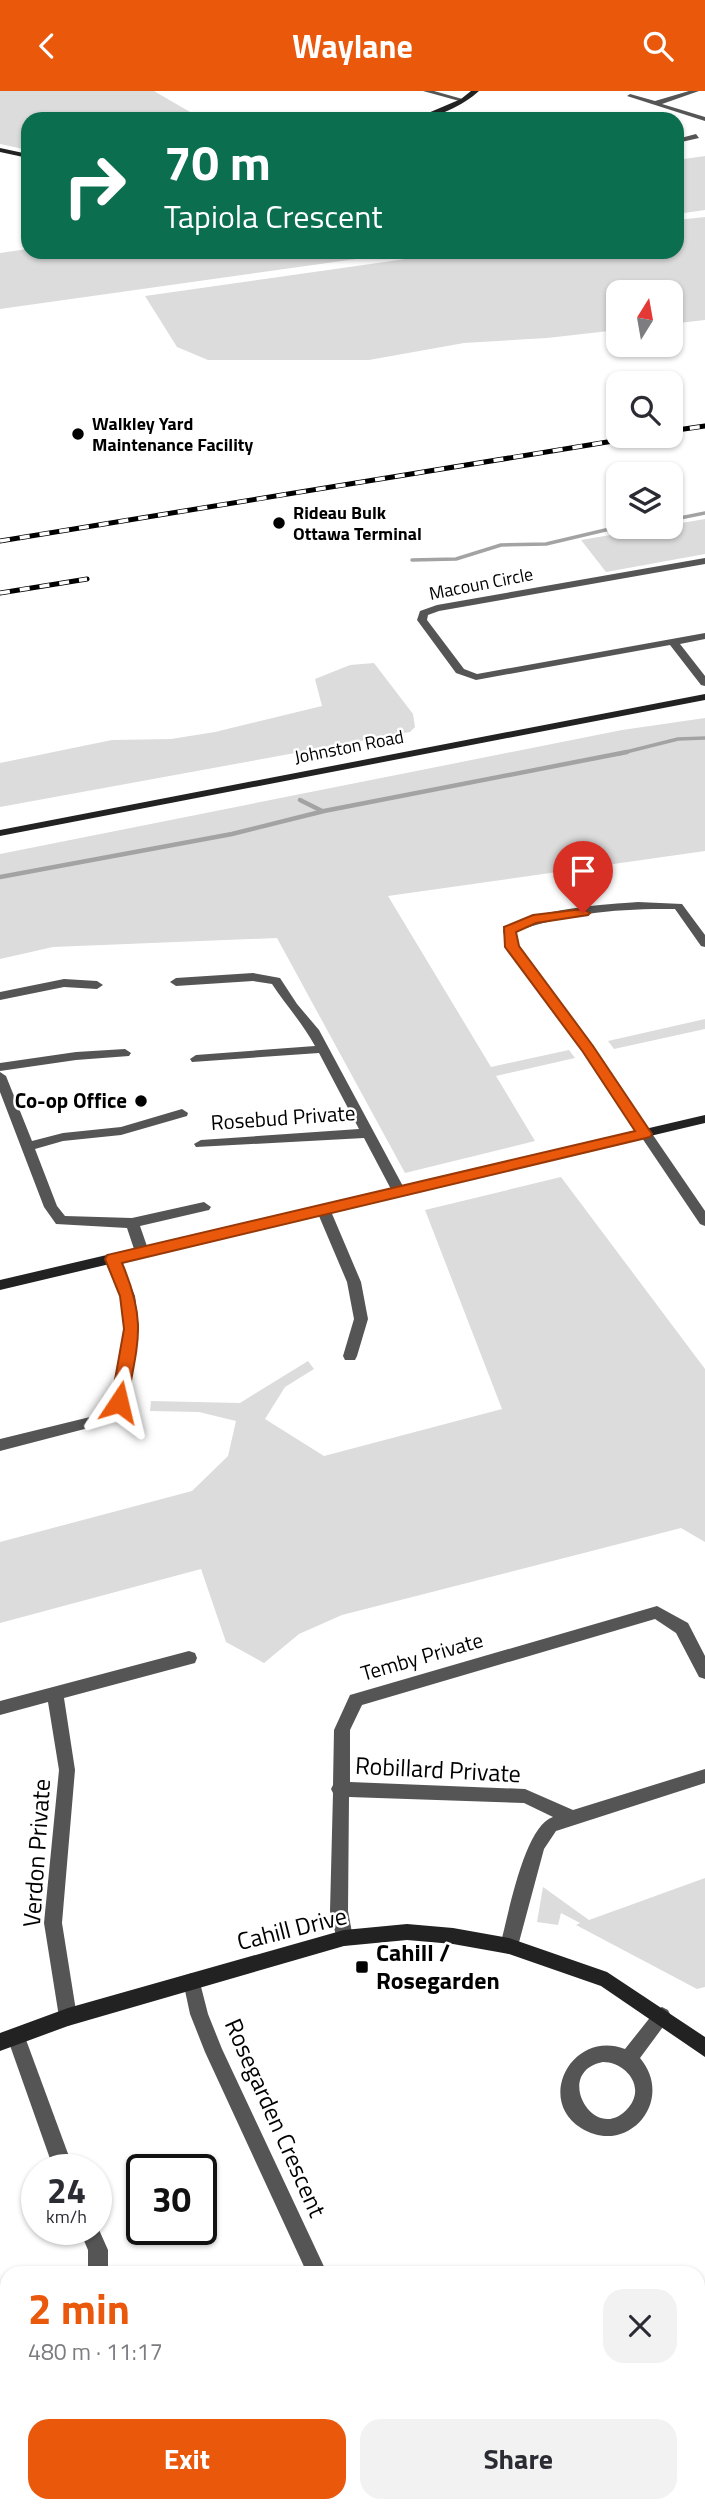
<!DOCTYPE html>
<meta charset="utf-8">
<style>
:root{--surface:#fff;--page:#f2f2f3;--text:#2b2b33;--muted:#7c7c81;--accent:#ea580c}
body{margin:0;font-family:"Titillium Web",sans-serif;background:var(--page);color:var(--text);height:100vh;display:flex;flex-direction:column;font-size:26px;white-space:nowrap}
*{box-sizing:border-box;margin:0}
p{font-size:23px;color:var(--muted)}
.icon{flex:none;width:38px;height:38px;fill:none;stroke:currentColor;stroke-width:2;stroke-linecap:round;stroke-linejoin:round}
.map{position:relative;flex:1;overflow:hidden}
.side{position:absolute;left:0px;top:2175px;width:705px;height:247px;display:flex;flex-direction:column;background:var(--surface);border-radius:21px 21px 0 0;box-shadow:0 2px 5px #0004}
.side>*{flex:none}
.hud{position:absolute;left:21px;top:21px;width:663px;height:147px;border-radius:21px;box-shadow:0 2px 5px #0004;background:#0b6e4f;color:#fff;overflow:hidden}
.needle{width:46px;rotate:11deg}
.controls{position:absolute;left:606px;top:189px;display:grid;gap:14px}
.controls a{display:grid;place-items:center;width:77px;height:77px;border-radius:14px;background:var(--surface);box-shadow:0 2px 5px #0004;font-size:35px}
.speed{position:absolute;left:21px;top:2063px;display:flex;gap:14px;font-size:35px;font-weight:700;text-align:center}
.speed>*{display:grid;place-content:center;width:91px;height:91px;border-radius:50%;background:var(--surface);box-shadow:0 2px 5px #0004;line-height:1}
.speed small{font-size:18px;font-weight:400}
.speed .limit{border:4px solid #111;border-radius:10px;background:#fff;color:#111}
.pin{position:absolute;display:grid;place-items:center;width:60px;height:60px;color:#fff;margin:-72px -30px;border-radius:50% 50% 50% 0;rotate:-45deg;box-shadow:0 0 7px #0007}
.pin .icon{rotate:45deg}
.me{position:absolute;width:77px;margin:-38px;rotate:10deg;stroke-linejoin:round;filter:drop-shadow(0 0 5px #0008)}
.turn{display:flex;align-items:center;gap:24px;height:147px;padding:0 28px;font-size:32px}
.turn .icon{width:91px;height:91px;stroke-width:2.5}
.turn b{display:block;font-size:49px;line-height:60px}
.round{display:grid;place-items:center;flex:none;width:74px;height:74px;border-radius:21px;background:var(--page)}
.overview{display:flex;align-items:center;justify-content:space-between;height:119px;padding:0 28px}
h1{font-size:42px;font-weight:700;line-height:52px;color:var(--accent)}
.action{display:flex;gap:14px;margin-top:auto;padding:14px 28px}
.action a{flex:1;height:80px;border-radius:21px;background:var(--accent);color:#fff;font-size:28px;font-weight:700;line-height:80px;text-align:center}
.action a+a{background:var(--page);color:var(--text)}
header{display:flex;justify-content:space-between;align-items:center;height:91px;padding:0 28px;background:var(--accent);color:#fff;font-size:32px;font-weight:700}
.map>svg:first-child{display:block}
</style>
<header><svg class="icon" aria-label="back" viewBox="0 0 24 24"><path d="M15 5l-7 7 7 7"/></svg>Waylane<svg class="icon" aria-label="search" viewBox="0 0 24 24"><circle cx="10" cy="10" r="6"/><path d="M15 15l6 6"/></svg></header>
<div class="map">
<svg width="705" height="2421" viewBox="0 0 705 2421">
<rect width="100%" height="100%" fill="#fff"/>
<g fill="#dcdcdc">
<polygon points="0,0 154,0 202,28 28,28 28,59 0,53"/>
<polygon points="705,65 705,119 677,123 677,69"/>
<polygon points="705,126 705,229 670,233 670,201 618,201 618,239 547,247 464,252 369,269 208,269 177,256 145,205 455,161 677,161 677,129"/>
<polygon points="28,158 28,161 406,161 0,218 0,162"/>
<polygon points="705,428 705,463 606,481 581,449"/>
<polygon points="374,572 413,623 415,636 410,641 0,716 0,672 112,649 171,648 215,641 322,615 315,588 350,574"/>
<polygon points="705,627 705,760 388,805 491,976 569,959 575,967 496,985 535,1050 405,1082 277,847 53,856 0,868 0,763 622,639"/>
<polygon points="705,928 705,938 614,958 608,950"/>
<polygon points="561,1086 705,1278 705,1451 681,1437 342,1524 299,1543 264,1572 226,1551 201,1478 0,1532 0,1451 192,1400 228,1365 236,1330 199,1321 150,1320 151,1310 240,1312 308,1270 314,1278 285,1296 265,1328 324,1365 502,1318 425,1119"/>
<polygon points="705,1787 705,1896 697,1898 576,1834 580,1832 561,1822 558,1834 537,1831 543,1796 589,1829"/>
</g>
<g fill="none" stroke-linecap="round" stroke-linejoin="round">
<g stroke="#a3a3a3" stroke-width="3.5">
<polyline points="670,429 705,422"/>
<polyline points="412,469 456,468 501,454 546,453 618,436"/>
<polyline points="618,663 678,648 705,647"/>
</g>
<g stroke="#a3a3a3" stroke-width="4.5">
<polyline points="300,709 322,720"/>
<polyline points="0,786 232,743 324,720 627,661"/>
</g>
<g fill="#555" fill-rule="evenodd">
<polygon points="423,0 434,0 466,9 463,11"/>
<polygon points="689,0 699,0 662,13 705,26 705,30 627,5 630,3 655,10"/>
<polygon points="549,26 583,26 587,28 545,28"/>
<polygon points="696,43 699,47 677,52 677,48"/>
<polygon points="705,467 705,473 439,520 428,524 427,529 464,578 477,583 705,542 705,548 680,553 705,585 705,595 701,594 670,554 476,589 456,582 417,529 420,520 437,514"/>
<path d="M638,811l44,2 23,31v12l-4,-1 -26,-37c-54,-1 -110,4 -160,23l3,15 74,99 113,165v15l-5,-2 -116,-172 -78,-105 -3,-17c24,-20 102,-26 135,-28z"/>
<path d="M253,882l27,5 17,26 22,26 86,160 -2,3h-10l-29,-55 -168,9 -2,-3 7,-4 158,-11 -40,-76 -127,9 -2,-3 6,-4 119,-9c-12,-22 -29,-41 -43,-62l-19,-3 -77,5 -6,-4 6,-4z"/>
<polygon points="64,888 97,890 103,894 97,898 64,896 0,909 0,901"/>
<polygon points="125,958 131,962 129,965 76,969 0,980 0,972 76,961"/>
<polygon points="0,981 6,985 32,1050 63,1042 121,1036 182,1018 188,1022 187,1025 121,1044 63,1050 35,1058 57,1115 65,1125 132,1127 204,1111 211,1116 209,1119 140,1135 149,1161 142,1166 135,1161 127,1137 56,1133 44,1116 0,1001"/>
<polygon points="323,1113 330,1118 361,1191 368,1228 357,1265 355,1269 345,1269 343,1265 354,1228 347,1191 316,1118"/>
<polygon points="113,1163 120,1168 135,1205 139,1238 124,1315 100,1334 0,1360 0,1348 90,1326 112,1308 125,1238 121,1205 106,1168"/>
<path d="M657,1515l31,17 17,33v23l-6,-2 -23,-44 -21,-14 -293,86 -12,25v52l175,7 48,21 132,-41v14l-149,48 -12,18 -26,97 -3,6 -6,2 -6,-2 -3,-6c8,-29 24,-120 53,-129l-29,-14 -175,-6 -1,114 5,27 -3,6 -6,2 -6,-2 -8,-33 3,-118 -2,-4 2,-4 1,-55 16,-35z"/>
<polygon points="189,1560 195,1562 197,1567 195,1572 64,1607 75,1679 62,1832 77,1926 74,1932 68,1935 62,1932 59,1926 44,1832 59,1679 48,1611 0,1624 0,1610"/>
<polygon points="192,1882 198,1884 208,1923 222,1958 327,2182 307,2182 205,1961 190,1923 183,1890 186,1884"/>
<path d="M662,1916l6,3 3,6 -31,42c36,43 -13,99 -59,70 -46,-29 -8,-99 44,-79l31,-39zM603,1971c22,0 43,24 26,45 -33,41 -78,-35 -26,-45z"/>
<polygon points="16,1937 22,1940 25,1946 74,2079 54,2079 7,1946 10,1940"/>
<polygon points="96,2132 108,2159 108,2182 88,2182 88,2159 79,2138 96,2138"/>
<polygon points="705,2371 705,2391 698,2393 698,2372"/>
<polygon points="62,2415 84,2415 87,2421 65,2421"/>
<polygon points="415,2415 437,2415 439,2421 417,2421"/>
<polygon points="569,2415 606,2415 603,2421 566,2421"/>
</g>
<g fill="#222" fill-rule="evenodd">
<path d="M471,0h8c-15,14 -44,28 -65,28l47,-20z"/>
<polygon points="0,57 28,63 28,67 0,61"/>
<polygon points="705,603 705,609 0,745 0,739"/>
<polygon points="705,1024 705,1032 0,1199 0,1189"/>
<polygon points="407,1833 453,1837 509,1847 607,1881 705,1946 705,1966 601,1895 509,1863 453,1853 407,1849 344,1855 68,1935 0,1960 0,1942 68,1917 344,1839"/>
</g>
<defs>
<g id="rail">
<polyline points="670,340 705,335"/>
<polyline points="0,450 644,345"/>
<polyline points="0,502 87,488"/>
</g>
</defs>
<use href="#rail" stroke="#000" stroke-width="5"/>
<use href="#rail" stroke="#fff" stroke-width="3.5" stroke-dasharray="10" stroke-linecap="butt"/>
</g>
<path fill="#ea580c" stroke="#983908" stroke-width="2" d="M583,818l7,4 -2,2 -52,8 -20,9 3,14 74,100 59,88 -2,3 -528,126c25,59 16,78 5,139l-8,6 -6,-2 -2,-4 13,-73 -4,-33 -15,-37 2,-4 528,-124 -52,-79 -78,-105 -1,-20 29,-12z"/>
<g fill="#000" stroke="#fff" stroke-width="2.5">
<circle cx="78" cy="343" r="7"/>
<circle cx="279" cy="432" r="7"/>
<circle cx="141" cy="1010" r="7"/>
<rect x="355" y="1869" width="14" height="14" rx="3.5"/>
</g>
<g text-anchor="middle" stroke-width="5" stroke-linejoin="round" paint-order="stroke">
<g font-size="18" font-weight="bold" fill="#000" stroke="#fff" text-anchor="start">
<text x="92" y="339">Walkley Yard<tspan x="92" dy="21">Maintenance Facility</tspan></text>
<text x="293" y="428">Rideau Bulk<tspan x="293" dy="21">Ottawa Terminal</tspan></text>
</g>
<g font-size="18" fill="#000" stroke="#fff">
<text transform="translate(481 493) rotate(-11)" y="6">Macoun Circle</text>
<text transform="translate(349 656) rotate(-11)" y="6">Johnston Road</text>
</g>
<g font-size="21" font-weight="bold" fill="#000" stroke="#fff" text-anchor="end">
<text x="127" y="1017">Co-op Office</text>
</g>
<g font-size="21" fill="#000" stroke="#fff">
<text transform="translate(283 1027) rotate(-4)" y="7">Rosebud Private</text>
<text transform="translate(422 1566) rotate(-16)" y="7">Temby Private</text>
</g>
<g font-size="24" fill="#000" stroke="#fff">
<text transform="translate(438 1679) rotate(3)" y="8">Robillard Private</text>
<text transform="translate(37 1762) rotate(-86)" y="8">Verdon Private</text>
<text transform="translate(292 1838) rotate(-14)" y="8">Cahill Drive</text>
<text transform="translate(275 2027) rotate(66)" y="8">Rosegarden Crescent</text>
</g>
<g font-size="24" font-weight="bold" fill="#000" stroke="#fff" text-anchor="start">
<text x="376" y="1870">Cahill /<tspan x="376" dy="28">Rosegarden</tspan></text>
</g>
</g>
</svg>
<div class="controls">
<a><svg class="needle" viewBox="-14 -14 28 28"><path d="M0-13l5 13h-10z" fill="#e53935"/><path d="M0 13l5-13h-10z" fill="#7c7c81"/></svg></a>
<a><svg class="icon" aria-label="search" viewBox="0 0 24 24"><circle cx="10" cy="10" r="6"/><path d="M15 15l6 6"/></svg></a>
<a><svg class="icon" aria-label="layers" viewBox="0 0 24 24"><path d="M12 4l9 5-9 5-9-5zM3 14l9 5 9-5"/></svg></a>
</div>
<div class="speed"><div>24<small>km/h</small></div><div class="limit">30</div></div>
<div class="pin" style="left:583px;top:822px;background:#d93025"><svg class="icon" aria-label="arrive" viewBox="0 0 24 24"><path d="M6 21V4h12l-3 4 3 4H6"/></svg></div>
<svg class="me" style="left:119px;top:1311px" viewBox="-20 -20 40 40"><path d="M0-17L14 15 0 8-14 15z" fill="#ea580c" stroke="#fff" stroke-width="4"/></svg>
<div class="hud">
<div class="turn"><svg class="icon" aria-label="right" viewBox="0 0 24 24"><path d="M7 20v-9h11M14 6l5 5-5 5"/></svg><div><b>70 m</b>Tapiola Crescent</div></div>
</div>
<section class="side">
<div class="overview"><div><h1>2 min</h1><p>480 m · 11:17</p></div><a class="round"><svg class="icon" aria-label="close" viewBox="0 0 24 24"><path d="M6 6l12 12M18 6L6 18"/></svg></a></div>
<div class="action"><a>Exit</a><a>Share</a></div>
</section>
</div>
